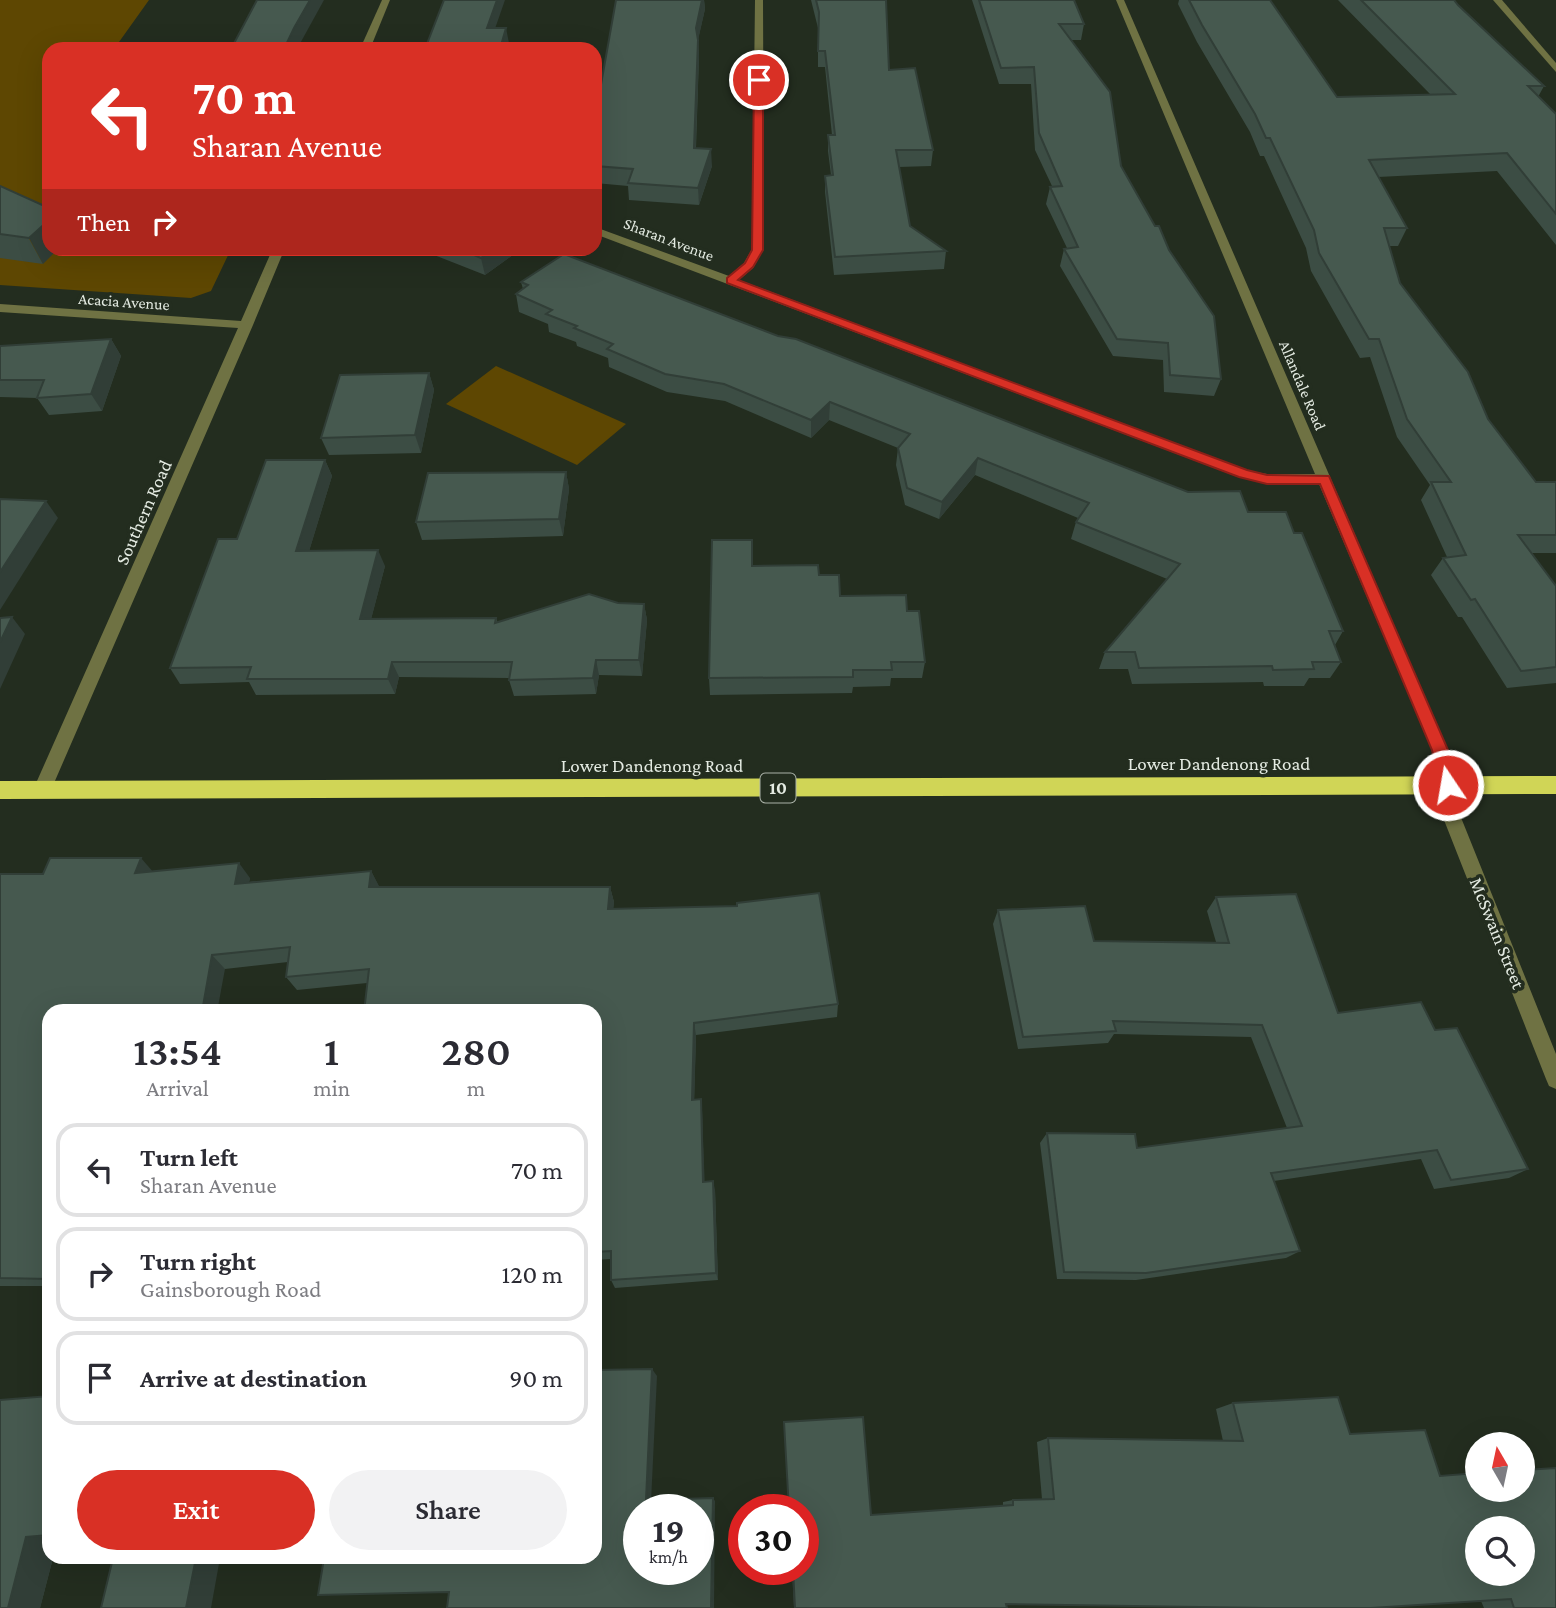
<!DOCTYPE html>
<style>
:root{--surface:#fff;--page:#f2f2f3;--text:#2b2b33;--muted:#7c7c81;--line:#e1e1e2;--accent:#d93025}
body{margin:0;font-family:"Crimson Pro",serif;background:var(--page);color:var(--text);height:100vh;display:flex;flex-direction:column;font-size:26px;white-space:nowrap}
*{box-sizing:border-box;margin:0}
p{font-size:23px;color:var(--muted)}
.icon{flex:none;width:38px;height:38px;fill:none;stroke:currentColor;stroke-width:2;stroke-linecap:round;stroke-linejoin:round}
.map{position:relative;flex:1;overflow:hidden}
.side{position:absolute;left:42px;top:1004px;width:560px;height:560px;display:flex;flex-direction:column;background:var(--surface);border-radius:21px;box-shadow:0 7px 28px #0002}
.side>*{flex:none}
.hud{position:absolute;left:42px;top:42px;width:560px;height:214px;border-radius:21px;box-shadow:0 7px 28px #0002;background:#d93025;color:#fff;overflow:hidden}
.needle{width:46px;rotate:351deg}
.fabs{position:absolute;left:1465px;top:1432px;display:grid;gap:14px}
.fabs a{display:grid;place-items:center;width:70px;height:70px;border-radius:50%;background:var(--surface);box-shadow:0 7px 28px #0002;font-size:35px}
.speed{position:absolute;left:623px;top:1494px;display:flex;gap:14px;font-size:35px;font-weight:700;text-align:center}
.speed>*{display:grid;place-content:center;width:91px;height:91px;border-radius:50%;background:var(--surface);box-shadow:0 7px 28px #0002;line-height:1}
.speed small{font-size:18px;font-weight:400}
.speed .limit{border:10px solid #d22;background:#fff;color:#111}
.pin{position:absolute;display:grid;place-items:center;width:60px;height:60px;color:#fff;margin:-30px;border:4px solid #fff;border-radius:50%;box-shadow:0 2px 7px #0007}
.me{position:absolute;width:77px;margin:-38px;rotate:348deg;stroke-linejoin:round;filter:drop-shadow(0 0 5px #0008)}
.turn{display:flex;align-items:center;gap:24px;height:147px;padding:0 35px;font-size:32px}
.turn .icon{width:91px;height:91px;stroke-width:2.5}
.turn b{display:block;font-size:49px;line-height:60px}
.then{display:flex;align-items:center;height:66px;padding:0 35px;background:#0003;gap:14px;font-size:26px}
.eta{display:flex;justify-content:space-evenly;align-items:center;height:119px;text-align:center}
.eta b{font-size:42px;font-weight:600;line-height:49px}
.primary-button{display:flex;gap:14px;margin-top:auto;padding:14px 35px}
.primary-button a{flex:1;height:80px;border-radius:42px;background:var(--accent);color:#fff;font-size:28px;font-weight:600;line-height:80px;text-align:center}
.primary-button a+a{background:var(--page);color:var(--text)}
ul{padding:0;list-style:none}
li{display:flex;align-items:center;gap:21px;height:94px;margin:0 14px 10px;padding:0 21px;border:4px solid var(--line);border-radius:21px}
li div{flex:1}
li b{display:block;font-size:26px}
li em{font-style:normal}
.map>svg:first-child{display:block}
</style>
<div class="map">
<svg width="1556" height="1608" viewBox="0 0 1556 1608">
<rect width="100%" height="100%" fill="#232d1f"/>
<g fill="#5e4702">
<polygon points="0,0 149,0 114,49 49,49 49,248 231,249 211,291 191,298 0,285"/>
<polygon points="496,366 626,424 577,465 446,404"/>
</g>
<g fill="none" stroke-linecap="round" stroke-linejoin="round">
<g fill="#6f7243" fill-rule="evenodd">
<polygon points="382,0 390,0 370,49 360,49"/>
<polygon points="755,0 763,0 764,249 753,268 739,280 1246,470 1267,474 1315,474 1116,0 1124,0 1448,750 1462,820 1556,1054 1556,1089 1549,1086 1546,1079 1444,820 1432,750 1319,484 1267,484 1238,477 595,234 595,227 729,276 744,263 752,249"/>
<polygon points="1493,0 1502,0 1556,63 1556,72"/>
<polygon points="273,248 285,248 253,325 51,790 48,795 36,795 33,790 238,328 0,312 0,304 241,321"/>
</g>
<polygon fill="#d0d556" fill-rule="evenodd" points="1556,776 1556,794 0,799 0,781"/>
</g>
<g fill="#3c4d44">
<polygon points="616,0 704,0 705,9 698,39 699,56 696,148 712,166 699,205 629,200 628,186 595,183 595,118"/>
<polygon points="811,0 886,0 889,70 933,150 931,166 899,167 910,226 946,251 944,269 834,275 825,192 825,176 831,175 828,151 828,135 832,135 825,67 818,67 818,28"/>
<polygon points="972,0 1074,0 1084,24 1081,40 1071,40 1121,166 1221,379 1214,396 1164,392 1163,360 1113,356 1060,266 1064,249 1067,248 1046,204 1050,187 1052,186 1035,150 1031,84 999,84"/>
<polygon points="1179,0 1270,0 1337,97 1430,94 1338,0 1454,0 1458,5 1544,86 1538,97 1556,114 1556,245 1497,171 1378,177 1407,228 1398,246 1389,246 1400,283 1488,419 1536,482 1556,482 1556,553 1531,553 1556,586 1556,683 1507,688 1462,617 1458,617 1431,575 1443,558 1447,557 1421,500 1430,485 1397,437 1370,357 1360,358 1311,271 1306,248 1264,156 1260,156 1250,132 1197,42 1178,4"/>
<polygon points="0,186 43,264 0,258"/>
<polygon points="424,248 520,248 521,249 485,275 424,251"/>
<polygon points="521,282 778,336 1188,492 1248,512 1294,533 1343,631 1335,645 1341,662 1330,678 1309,678 1304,686 1264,686 1263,682 1132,684 1128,669 1099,669 1105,652 1167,579 1071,539 1076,522 1078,518 975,475 939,519 905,505 896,465 898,448 829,420 811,438 725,401 667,392 609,367 608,358 577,346 576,342 549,332 548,324 519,312 516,294 523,289"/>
<polygon points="111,339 121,356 102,411 49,415 37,398 0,397 0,346"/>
<polygon points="429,373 434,390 421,453 329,455 321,438"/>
<polygon points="325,460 332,476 309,551 385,566 371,619 496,618 498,623 618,603 644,604 647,620 642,676 599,675 596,694 514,696 509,680 509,678 399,677 395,694 256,695 249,682 180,684 170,668 237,539"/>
<polygon points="566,472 569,489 563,536 422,540 416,522"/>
<polygon points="752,566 819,575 840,596 907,611 925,662 922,678 891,678 890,686 853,687 852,693 710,695 709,678"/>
<polygon points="153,871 250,878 249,882 371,871 379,887 610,887 614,902 613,909 838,1004 837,1017 696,1035 694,1100 702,1110 704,1182 715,1190 718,1280 615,1288 611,1280 611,1259 595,1260 595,1012 367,983 297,990 286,977 288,962 225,969 49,1012 49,1286 0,1286 0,874"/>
<polygon points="1216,897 1338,1013 1435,1030 1528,1169 1509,1178 1434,1189 1421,1159 1274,1181 1300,1251 1286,1258 1136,1280 1057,1279 1040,1143 1047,1133 1137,1148 1287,1128 1251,1037 1114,1034 1108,1043 1018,1049 993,924 998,910 1094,941 1216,942 1207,911"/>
<polygon points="49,1396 49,1558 53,1558 40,1608 0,1608"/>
<polygon points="1233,1403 1350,1434 1440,1476 1556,1608 1484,1608 1481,1601 1006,1604 1007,1608 794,1608 792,1570 803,1570 803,1510 789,1510 784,1422 871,1515 1003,1506 1003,1502 1013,1500 1042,1499 1037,1442 1048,1438 1223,1441 1216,1409"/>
</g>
<g fill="#313e37">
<polygon points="310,0 324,0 297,49 284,49 294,28"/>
<polygon points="497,0 505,0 490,43 487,28"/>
<polygon points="702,0 704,0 705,9 697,45 696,28"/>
<polygon points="506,28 509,43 508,49 500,49"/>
<polygon points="698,40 699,56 695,165 694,148"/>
<polygon points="711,149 712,166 699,205 698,188"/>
<polygon points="49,220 49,248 59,248 43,264 29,238"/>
<polygon points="494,248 521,249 485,275 481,258"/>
<polygon points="111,339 121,356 102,411 91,394"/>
<polygon points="429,373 434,390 421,453 415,435"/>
<polygon points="830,402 829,420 811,438 811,420"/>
<polygon points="978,458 975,475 939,519 942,502"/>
<polygon points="325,460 332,476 304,568 296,551"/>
<polygon points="566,472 569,489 563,536 559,519"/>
<polygon points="46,501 58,518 0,610 0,572"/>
<polygon points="378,550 385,566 367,635 360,619"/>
<polygon points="644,604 647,620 642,676 639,660"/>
<polygon points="12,617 25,634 0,689 0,642"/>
<polygon points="596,660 599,675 596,694 593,678"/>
<polygon points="392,662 399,677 395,694 388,679"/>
<polygon points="141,858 154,873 135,873"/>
<polygon points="239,863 250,878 246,898 235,884"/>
<polygon points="371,871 379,886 378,902 369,887"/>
<polygon points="610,887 614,902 612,923 608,909"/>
<polygon points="212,955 225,969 217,1012 202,1012"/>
<polygon points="694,1023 696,1035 694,1111 692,1100"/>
<polygon points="701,1099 702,1110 705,1191 703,1182"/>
<polygon points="713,1181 715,1190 718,1280 716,1273"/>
<polygon points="652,1369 657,1376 651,1502 646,1500"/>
<polygon points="713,1498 715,1501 714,1608 711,1608"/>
<polygon points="26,1537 49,1537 49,1558 53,1558 40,1608 8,1608"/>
<polygon points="196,1558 220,1558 211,1608 186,1608"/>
</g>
<g fill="#46594f" stroke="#313e37" stroke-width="2" fill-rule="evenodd">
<polygon points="257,0 310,0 294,28 284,49 231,49"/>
<polygon points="444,0 497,0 487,28 506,28 500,49 425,49"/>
<polygon points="616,0 702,0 696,28 698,40 694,148 711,149 698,188 628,183 633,169 595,166 595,152 599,146 595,146 595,118"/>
<polygon points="816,0 886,0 889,70 915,68 933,150 896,150 910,226 946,251 835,257 825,176 833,175 828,135 835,135 825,51 818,51 819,12"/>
<polygon points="979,0 1074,0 1084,24 1059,24 1110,92 1121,166 1155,226 1159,226 1169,250 1214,316 1221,379 1170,375 1168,343 1117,339 1064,249 1078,247 1050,187 1062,186 1039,133 1034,67 1001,68"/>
<polygon points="1189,0 1270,0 1337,97 1455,94 1361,0 1454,0 1458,5 1544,86 1528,86 1556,114 1556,214 1507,153 1369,160 1407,228 1384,228 1400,283 1468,372 1488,419 1536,482 1556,482 1556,535 1518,535 1556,586 1556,667 1521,671 1475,599 1471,600 1443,558 1466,555 1431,482 1451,482 1407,419 1379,339 1369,339 1319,253 1314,230 1270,138 1266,138 1255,114 1202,25"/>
<polygon points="0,186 49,208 49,220 29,238 0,234"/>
<polygon points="458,248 494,248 481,258"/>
<polygon points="564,254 778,336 796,339 1188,492 1240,491 1248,512 1286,512 1294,533 1302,533 1343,631 1329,631 1341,662 1312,662 1314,669 1273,670 1272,666 1139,668 1135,652 1105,652 1180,564 1076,522 1089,503 978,458 942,502 907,488 898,448 910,434 830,402 811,420 724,384 665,374 607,349 613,344 574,328 577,326 546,314 552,310 516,294 528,285 521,282"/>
<polygon points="111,339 91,394 37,398 44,380 0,380 0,346"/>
<polygon points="429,373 415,435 321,438 340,375"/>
<polygon points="266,460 325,460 296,551 378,550 360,619 496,618 495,623 589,594 618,603 644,604 639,660 596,660 593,678 509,680 512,662 392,662 388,679 247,679 251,667 170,668 218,539 237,539"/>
<polygon points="566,472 559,519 416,522 428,473"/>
<polygon points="0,499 46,501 0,572"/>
<polygon points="712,540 752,540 752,566 818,565 819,575 839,575 840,596 906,595 907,611 919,611 925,662 891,662 892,670 853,670 853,677 709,678"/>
<polygon points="12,617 0,642 0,618"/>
<polygon points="50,858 141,858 135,873 239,863 235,884 371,871 369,887 610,887 608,909 737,906 737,903 819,893 838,1004 694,1023 692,1100 701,1099 703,1182 713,1181 716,1273 611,1280 611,1251 595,1252 595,1012 364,1012 369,969 286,977 290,947 212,955 202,1012 49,1012 49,1279 0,1278 0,874 43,874"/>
<polygon points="1296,894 1338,1013 1421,1002 1435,1030 1457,1028 1528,1169 1451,1180 1437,1150 1271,1173 1300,1251 1146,1273 1064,1272 1047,1133 1135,1134 1137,1148 1302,1126 1262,1025 1113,1021 1116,1031 1023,1037 998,910 1085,906 1094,941 1229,943 1216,897"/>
<path d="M652,1369l-6,131 67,-2 -2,110h-264l2,-16 -131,3 6,-37h271v-188zM639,1510h59v60h-59z"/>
<polygon points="49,1396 49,1535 26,1537 8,1608 0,1608 0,1400"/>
<path d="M1338,1397l12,37 75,-4 15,46 37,-3v16h45v-19l34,-2v140h-42l-3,-9 -140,9h-105l-260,-4 1,4h-212l-2,-38h10v-60h-14l-5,-88 79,-5 8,98 142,-10v-5l41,-1 -6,-61 195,3 -10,-38zM1477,1528h45v45h-45z"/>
<polygon points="113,1558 196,1558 186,1608 101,1608"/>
</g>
<polygon fill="#d93025" stroke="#8d1f18" stroke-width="2" points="759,77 763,80 763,250 753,267 738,280 1247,470 1267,475 1329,476 1448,750 1455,785 1453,790 1448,792 1440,785 1432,750 1320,484 1267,484 1239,477 727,283 727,278 745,263 752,250 754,80"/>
<g text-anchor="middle" stroke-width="7" stroke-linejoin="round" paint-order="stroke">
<g font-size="16" fill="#e4ebe2" stroke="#232d1f">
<text transform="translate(669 239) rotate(21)" y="6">Sharan Avenue</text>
<text transform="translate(124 301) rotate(4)" y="6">Acacia Avenue</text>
<text transform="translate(1303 385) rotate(67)" y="6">Allandale Road</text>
</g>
<rect fill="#232d1f" stroke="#aab2a8" stroke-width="2" x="760.5" y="773.5" width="35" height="29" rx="5"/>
<g font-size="18" font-weight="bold" fill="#e4ebe2">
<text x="778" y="794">10</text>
</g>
<g font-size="19" fill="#e4ebe2" stroke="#232d1f">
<text transform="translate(143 512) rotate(-66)" y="7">Southern Road</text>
<text x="1219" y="770">Lower Dandenong Road</text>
<text x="652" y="772">Lower Dandenong Road</text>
<text transform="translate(1498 933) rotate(68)" y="7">McSwain Street</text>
</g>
</g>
</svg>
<div class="fabs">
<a><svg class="needle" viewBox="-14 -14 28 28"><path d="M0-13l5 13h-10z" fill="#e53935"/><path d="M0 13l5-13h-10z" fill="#7c7c81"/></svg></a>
<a><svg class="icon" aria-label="search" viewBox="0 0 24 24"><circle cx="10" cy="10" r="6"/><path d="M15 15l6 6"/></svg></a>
</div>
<div class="speed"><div>19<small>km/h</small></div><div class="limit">30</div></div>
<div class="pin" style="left:759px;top:80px;background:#d93025"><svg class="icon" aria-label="arrive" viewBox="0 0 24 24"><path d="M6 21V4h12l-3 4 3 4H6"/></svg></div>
<svg class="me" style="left:1448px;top:785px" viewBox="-20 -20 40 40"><circle r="17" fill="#d93025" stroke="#fff" stroke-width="3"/><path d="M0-11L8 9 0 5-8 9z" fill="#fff"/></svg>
<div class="hud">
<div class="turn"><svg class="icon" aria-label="left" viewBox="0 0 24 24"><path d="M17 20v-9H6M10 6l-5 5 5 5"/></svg><div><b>70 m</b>Sharan Avenue</div></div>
<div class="then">Then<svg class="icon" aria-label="right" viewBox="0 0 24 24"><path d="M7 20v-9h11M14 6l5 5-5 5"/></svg></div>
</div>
<section class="side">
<div class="eta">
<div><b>13:54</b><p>Arrival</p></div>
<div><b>1</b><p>min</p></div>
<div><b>280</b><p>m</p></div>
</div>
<ul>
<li><svg class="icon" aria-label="left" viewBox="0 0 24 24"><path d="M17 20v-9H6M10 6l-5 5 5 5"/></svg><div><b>Turn left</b><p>Sharan Avenue</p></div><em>70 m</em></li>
<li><svg class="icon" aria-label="right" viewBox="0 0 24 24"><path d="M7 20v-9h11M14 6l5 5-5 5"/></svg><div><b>Turn right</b><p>Gainsborough Road</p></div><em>120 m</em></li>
<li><svg class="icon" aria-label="arrive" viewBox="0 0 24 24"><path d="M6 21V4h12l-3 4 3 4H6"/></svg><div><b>Arrive at destination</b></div><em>90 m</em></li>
</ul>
<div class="primary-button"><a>Exit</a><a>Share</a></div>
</section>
</div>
